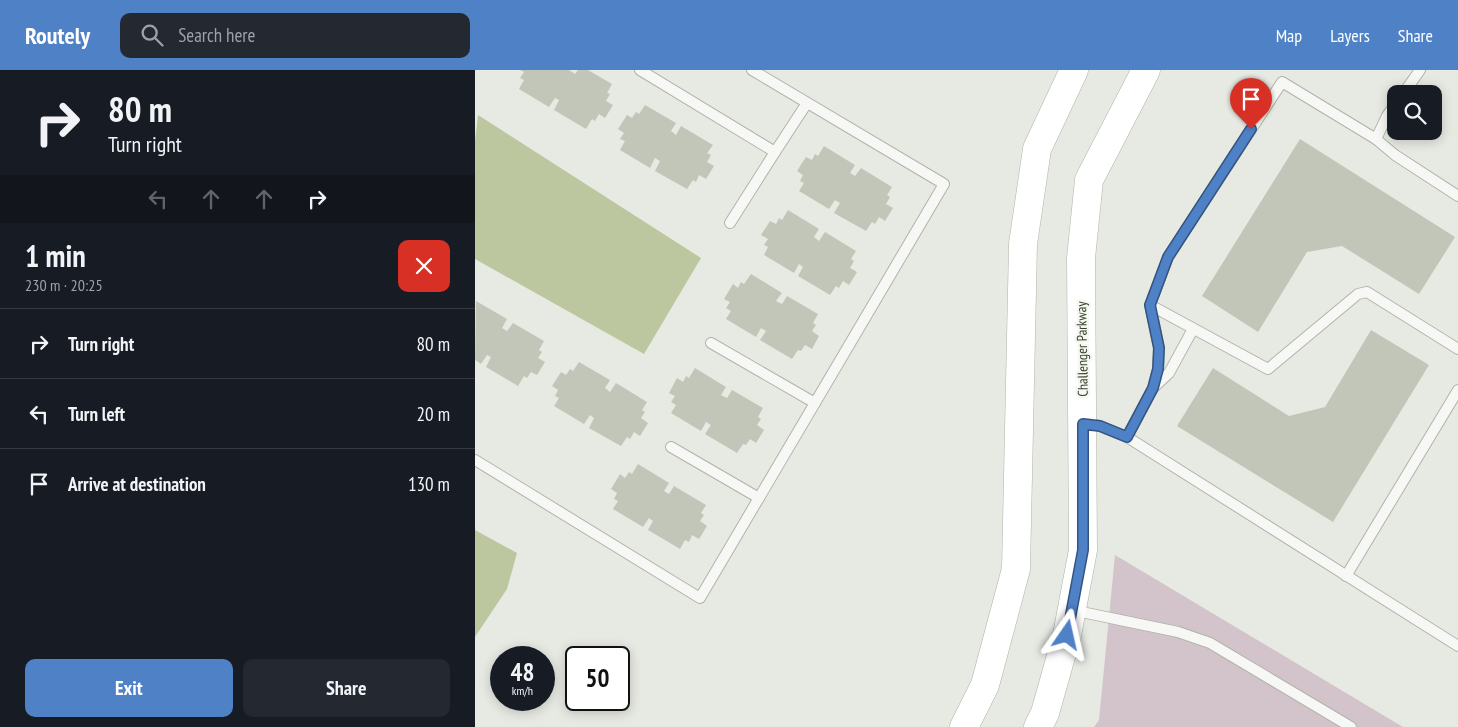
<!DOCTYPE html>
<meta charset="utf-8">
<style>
:root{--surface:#171b24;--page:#242831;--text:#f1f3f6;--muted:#9ea1a6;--line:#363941;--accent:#4f81c6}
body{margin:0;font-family:"PT Sans Narrow",sans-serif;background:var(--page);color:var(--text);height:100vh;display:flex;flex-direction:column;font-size:19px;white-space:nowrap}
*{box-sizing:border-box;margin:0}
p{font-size:16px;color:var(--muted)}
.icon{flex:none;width:28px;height:28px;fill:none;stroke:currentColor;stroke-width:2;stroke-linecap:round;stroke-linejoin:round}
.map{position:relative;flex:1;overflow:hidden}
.side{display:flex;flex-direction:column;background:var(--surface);width:475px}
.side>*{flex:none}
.hud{background:#171b24;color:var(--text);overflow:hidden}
.tools{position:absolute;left:912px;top:15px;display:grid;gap:10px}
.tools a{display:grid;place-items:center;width:55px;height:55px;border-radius:10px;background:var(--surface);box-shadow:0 2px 12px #0003;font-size:25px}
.speed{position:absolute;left:15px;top:576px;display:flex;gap:10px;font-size:25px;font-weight:700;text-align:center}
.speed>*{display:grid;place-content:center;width:65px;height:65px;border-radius:50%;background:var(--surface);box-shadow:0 2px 12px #0003;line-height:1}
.speed small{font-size:12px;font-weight:400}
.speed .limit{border:2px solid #111;border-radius:8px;background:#fff;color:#111}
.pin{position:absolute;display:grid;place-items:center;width:42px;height:42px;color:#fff;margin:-51px -21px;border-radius:50% 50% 50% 0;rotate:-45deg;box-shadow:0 0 5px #0007}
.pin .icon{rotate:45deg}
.me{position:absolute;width:55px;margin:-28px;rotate:11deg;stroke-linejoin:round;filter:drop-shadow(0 0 4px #0008)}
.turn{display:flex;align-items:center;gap:18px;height:105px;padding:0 25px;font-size:22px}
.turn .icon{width:65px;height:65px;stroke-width:2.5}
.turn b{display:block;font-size:35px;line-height:42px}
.lanes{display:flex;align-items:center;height:48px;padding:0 25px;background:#0003;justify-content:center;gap:25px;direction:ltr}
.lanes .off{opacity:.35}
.round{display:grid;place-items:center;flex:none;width:52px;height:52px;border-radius:10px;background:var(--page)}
.overview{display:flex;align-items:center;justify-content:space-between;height:85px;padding:0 25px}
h1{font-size:30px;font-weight:600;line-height:38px}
.action{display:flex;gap:10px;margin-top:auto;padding:10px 25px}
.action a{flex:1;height:58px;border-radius:10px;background:var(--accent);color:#fff;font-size:20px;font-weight:600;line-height:58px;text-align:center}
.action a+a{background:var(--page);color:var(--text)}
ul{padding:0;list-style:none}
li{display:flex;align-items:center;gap:15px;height:70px;padding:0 25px;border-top:1px solid var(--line)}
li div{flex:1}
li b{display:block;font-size:19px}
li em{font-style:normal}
header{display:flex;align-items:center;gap:30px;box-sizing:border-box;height:70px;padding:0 25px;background:var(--accent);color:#fff}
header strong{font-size:24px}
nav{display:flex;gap:28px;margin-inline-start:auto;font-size:18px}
.search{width:350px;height:45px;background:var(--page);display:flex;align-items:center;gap:12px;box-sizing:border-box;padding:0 18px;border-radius:10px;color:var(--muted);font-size:19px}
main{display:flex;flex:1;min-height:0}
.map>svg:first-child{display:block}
</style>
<header>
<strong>Routely</strong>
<div class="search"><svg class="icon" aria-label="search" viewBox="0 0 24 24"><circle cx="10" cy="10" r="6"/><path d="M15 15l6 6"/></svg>Search here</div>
<nav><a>Map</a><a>Layers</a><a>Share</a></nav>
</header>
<main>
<section class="side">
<div class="hud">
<div class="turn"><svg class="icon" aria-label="right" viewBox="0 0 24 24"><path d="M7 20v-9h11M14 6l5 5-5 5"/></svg><div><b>80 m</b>Turn right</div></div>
<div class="lanes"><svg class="icon off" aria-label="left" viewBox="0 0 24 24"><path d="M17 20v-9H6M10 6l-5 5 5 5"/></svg><svg class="icon off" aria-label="ahead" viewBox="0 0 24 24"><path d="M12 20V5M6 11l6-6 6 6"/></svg><svg class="icon off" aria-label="ahead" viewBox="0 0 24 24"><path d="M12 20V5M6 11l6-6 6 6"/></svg><svg class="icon" aria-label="right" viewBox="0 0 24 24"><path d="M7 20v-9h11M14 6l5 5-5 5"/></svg></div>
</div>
<div class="overview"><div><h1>1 min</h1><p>230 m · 20:25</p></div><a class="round" style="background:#d93025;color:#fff"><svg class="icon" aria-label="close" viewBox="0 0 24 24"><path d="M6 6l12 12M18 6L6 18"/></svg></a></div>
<ul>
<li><svg class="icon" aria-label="right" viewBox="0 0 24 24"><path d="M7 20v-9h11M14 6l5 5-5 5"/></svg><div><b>Turn right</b></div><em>80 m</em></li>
<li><svg class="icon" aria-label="left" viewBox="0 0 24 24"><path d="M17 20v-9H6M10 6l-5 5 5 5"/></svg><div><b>Turn left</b></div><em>20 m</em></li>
<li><svg class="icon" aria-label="arrive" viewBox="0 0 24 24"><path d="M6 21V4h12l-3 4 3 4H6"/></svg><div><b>Arrive at destination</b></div><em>130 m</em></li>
</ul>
<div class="action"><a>Exit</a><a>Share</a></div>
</section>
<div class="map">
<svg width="983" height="657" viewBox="0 0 983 657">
<rect width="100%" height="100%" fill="#e7eae2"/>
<polygon fill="#d3c4cc" points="640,485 928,657 619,657 624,650"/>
<g fill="#bdc79f">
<polygon points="3,45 226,188 169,284 0,189 0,71"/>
<polygon points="0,460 42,483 32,519 0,567"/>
</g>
<g fill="#c2c6b9">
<polygon points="45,0 94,0 100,4 103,0 113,0 137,14 132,23 135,24 131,31 138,35 130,48 124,44 120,51 117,49 111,59 79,40 84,30 80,28 74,37 44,19 49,10 45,8 49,2"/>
<polygon points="170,35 201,53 196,61 201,65 206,56 238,75 232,83 236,85 232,92 239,96 231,109 224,105 221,112 218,110 212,119 180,101 185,91 180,88 175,98 145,80 150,71 145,69 149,63 143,59 152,45 157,48 161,42 164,44"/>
<polygon points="825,69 980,167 944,224 867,176 832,182 783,262 727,226"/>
<polygon points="349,76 380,95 375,103 380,106 386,98 417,117 412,125 415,127 411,134 418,138 410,151 404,147 400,154 397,152 391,161 359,143 365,133 360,130 354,139 324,121 329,113 325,111 328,105 322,101 331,87 337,90 340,84 343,86"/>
<polygon points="313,140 344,159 339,167 344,171 350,162 381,181 376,189 379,191 375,198 382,202 374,215 368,211 364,218 361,216 355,225 323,206 328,197 324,194 319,203 289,185 293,177 289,175 293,169 286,165 295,151 301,154 304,148 307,150"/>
<polygon points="276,204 307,223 301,231 307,234 312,226 343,244 338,253 341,255 337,261 344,266 337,279 330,275 326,281 323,280 317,289 285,270 291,261 286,258 281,267 251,249 256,241 251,238 255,232 249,229 258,214 263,218 266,212 269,214"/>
<polygon points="1,231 32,249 27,258 32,261 38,253 69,271 64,280 67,282 63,288 70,292 62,305 56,302 52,308 49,306 43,316 11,297 16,287 12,285 6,294 0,290"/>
<polygon points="896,260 954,295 858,452 702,356 738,298 814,346 850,337"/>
<polygon points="104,292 135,310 130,318 135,322 141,313 172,332 167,340 170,342 166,348 173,353 165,366 159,362 155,369 152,367 146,376 114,358 119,348 115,345 109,354 79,336 84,328 80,326 83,320 77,316 86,302 91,305 95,299 98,301"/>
<polygon points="220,298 251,317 246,325 252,328 257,320 288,338 283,347 286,349 282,355 289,360 281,373 275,369 271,375 268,374 262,383 230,364 236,355 231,352 226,361 196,343 201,335 196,332 200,326 194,323 202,308 208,312 211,306 214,308"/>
<polygon points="163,394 194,413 189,421 194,424 199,416 231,435 226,443 229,445 225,451 232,456 224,469 217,465 214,472 210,470 205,479 173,460 178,451 174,448 168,457 138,439 143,431 139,429 142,423 136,419 145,404 150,408 154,402 157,404"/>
</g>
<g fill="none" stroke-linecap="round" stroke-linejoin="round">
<defs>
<g id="lane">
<polyline points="165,0 300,82 332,33"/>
<polyline points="928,24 945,0"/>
<polyline points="921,33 912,46 901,69 920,85 983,126"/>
<polyline points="255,153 300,82"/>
<polyline points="675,235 793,299 883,224 892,222 983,279"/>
<polyline points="236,273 340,333"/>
<polyline points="679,317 694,303 718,259"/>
<polyline points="609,354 625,356 652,367 983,576"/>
<polyline points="652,367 678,318 683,299 684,278 675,235 693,187 807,12 901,69"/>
<polyline points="196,377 284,428"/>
<polyline points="0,390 225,528 469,114 277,0"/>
<polyline points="871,506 983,320"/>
<polyline points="597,540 703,562 735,573 876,657"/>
</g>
<g id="secondary">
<polyline points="489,657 510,615 541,499 548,174 562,79 599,0"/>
<polyline points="563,657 570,643 592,565 608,480 606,188 614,110 671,0"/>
</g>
</defs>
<use href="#lane" stroke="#afb4a7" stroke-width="12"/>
<use href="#secondary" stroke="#afb4a7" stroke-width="29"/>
<use href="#lane" stroke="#f7f8f5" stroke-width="10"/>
<use href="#secondary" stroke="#fff" stroke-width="28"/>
</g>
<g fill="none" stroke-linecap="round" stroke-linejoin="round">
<defs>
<polyline id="route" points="592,565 608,480 608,354 625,356 652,367 678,318 683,299 684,278 675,235 693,187 776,59"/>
</defs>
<use href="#route" stroke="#335481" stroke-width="12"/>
<use href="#route" stroke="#4f81c6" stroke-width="9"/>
</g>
<g text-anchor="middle" stroke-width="5" stroke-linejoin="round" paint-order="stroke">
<g font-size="14" fill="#39412b" stroke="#f5f7f2">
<text transform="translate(607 279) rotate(-91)" y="5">Challenger Parkway</text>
</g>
</g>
</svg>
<div class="tools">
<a><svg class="icon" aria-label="search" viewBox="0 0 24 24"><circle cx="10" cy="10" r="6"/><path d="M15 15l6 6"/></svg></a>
</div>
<div class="speed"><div>48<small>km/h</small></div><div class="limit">50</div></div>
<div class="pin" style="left:776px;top:59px;background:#d93025"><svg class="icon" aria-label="arrive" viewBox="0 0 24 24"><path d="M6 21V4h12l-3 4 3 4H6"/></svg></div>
<svg class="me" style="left:592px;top:565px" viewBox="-20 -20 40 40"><path d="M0-17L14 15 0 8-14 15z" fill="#4f81c6" stroke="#fff" stroke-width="4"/></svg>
</div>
</main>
